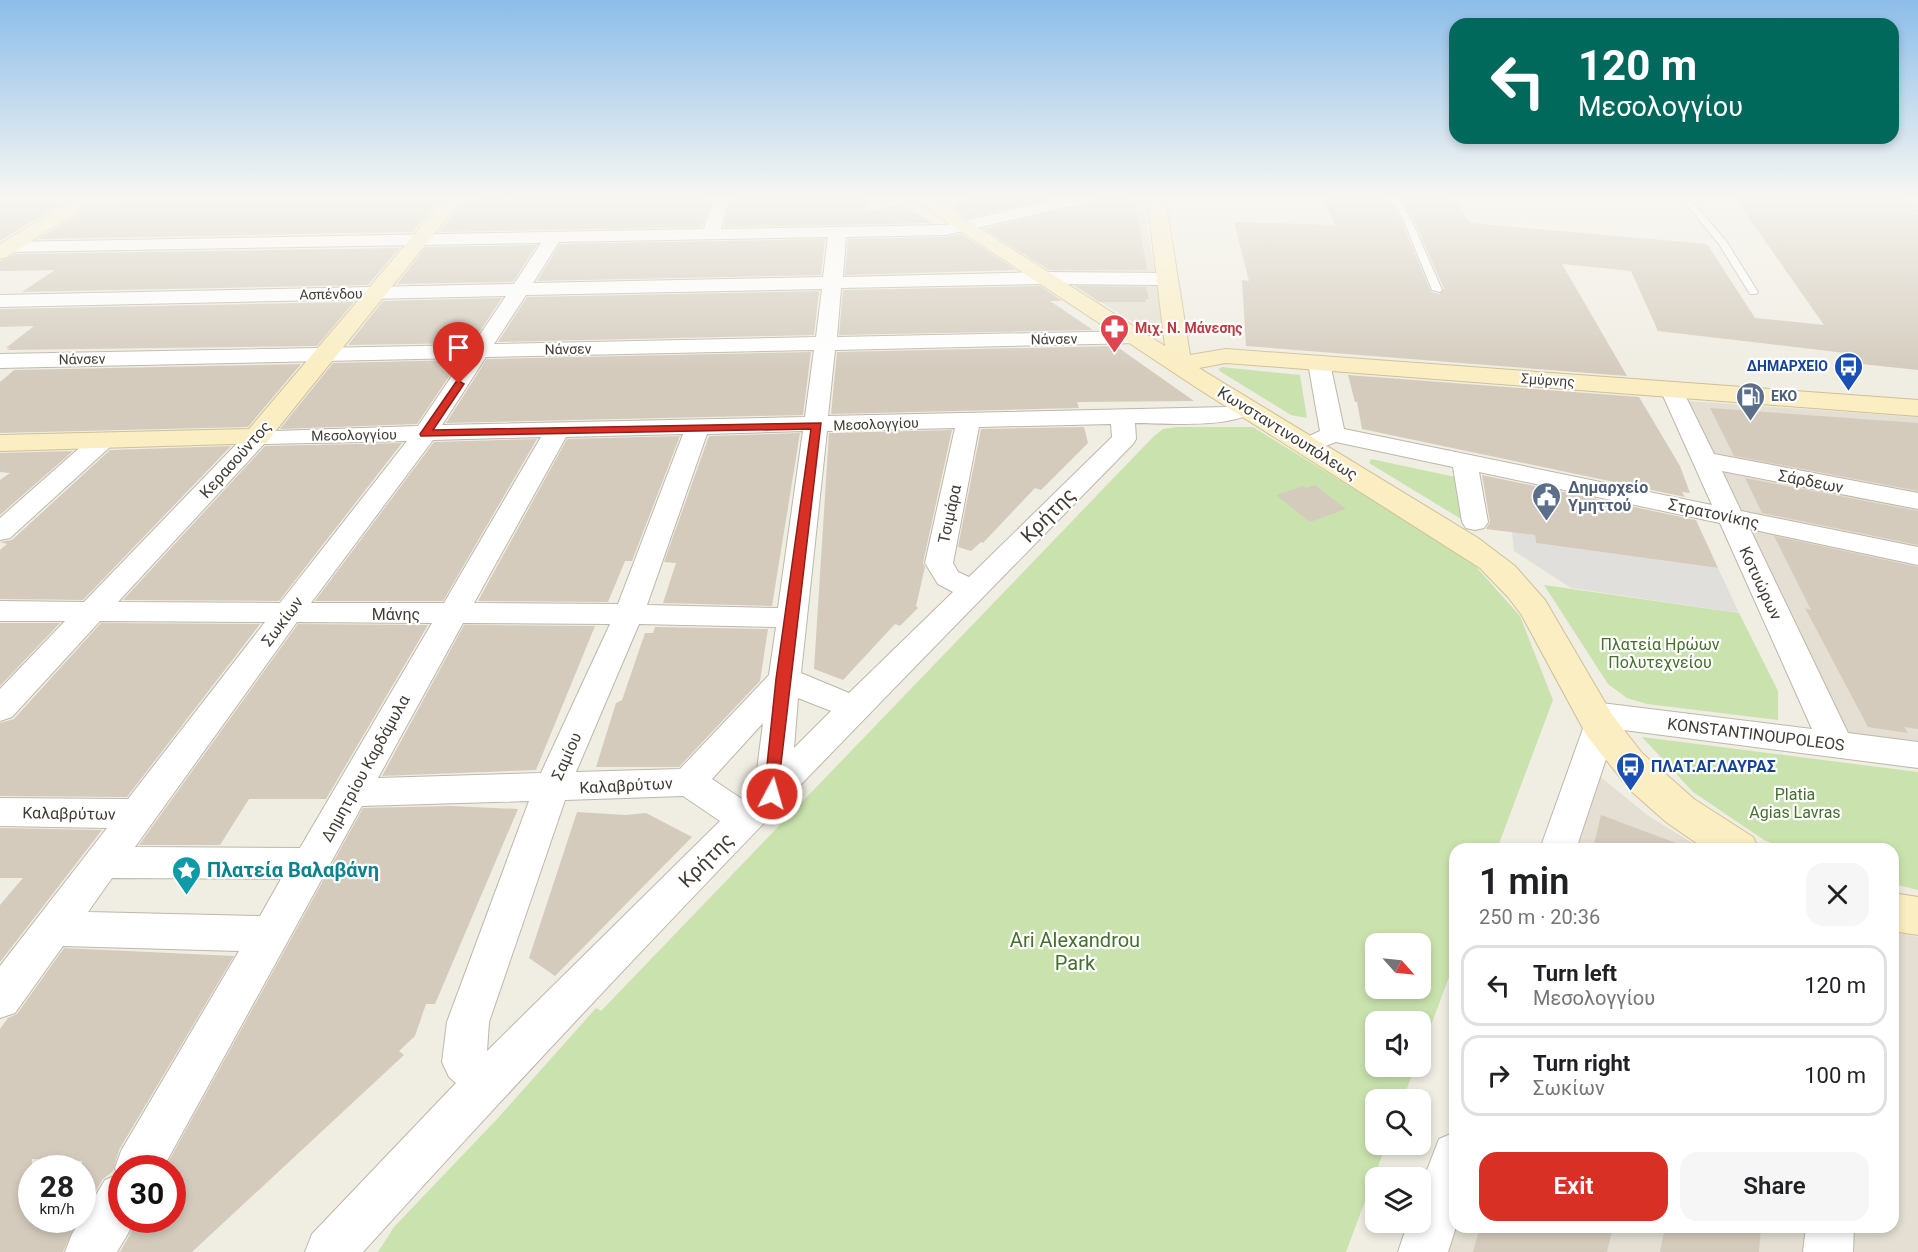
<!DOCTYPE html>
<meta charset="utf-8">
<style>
:root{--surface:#fff;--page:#f6f6f6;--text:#202124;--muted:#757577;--line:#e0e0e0;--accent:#d93025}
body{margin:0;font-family:Roboto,sans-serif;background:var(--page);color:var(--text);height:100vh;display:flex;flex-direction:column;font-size:22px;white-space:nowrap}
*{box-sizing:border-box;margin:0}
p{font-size:20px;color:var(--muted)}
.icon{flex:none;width:33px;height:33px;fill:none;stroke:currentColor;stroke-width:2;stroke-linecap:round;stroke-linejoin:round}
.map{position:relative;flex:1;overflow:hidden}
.drawer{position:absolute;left:1449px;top:843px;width:450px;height:390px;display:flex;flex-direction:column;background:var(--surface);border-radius:18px;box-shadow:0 3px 9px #0003}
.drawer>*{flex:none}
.hud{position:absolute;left:1449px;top:18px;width:450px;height:126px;border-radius:18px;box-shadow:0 3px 9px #0003;background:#00695c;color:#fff;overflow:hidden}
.needle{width:39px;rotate:117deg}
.tools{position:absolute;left:1365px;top:933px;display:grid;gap:12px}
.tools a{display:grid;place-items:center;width:66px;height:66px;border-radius:12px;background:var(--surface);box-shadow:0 3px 9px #0003;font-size:30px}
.speed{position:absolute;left:18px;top:1155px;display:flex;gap:12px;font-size:30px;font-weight:700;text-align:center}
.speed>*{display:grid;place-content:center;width:78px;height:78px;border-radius:50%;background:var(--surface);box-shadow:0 3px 9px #0003;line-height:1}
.speed small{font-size:15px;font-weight:400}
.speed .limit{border:9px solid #d22;background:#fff;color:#111}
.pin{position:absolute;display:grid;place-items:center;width:51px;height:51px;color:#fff;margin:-62px -26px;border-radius:50% 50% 50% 0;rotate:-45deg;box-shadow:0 0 6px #0007}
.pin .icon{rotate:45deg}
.me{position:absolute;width:66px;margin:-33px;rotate:6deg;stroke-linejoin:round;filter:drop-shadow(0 0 4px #0008)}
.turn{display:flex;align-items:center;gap:21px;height:126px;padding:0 30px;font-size:27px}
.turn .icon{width:78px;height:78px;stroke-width:2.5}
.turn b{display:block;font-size:42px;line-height:51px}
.round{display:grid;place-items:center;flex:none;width:63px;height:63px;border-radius:18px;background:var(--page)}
.headline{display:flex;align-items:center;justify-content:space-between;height:102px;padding:0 30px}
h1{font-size:36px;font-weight:600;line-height:45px}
.button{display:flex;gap:12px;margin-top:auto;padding:12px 30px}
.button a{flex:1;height:69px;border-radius:18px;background:var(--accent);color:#fff;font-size:24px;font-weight:600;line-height:69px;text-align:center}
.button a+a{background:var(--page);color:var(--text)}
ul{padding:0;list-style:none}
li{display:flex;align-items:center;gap:18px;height:81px;margin:0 12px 9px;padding:0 18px;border:3px solid var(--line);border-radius:18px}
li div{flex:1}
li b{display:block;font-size:22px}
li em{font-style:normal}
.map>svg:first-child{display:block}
</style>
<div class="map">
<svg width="1918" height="1252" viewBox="0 0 1918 1252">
<rect width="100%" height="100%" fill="#f0ede3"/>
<g fill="#e4dfd2">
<polygon points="1106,197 1142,197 1164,326 1146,330 983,228"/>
<polygon points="1687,401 1918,417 1918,746 1847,738"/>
<polygon points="1597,774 1647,815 1702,849 1573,849"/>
<polygon points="1893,931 1918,937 1918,1252 1444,1252 1455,1227 1893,1227"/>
</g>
<polygon fill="#e9e2ce" points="0,197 71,197 0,239"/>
<g fill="#cae3ae" fill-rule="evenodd">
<polygon points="1222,367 1300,375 1307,418 1291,415 1221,372 1218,369"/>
<path d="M1177,427h76l217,133 50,56 33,84 -56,149h-42v112l-34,91 -1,-30h-44v44l39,1 -12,32 -27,1v44l10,1 -40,107h-968l16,-25 104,-109 98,-110 5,3 552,-574 10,-8zM1376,944h44v44h-44z"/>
<polygon points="1371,459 1460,478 1466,522 1369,463"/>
<polygon points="1544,585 1739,613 1778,691 1778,720 1647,704 1627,698 1608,684"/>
<polygon points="1642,737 1918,772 1918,890 1893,884 1893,849 1785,849 1764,840 1693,792"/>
</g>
<polygon fill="#e1dfdc" points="1512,532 1535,535 1536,543 1718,568 1739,613 1571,588 1514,551"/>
<g fill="#d4cbbd">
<polygon points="591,197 712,197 702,227 439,232 466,199"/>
<polygon points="732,197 866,197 865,213 900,204 933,223 724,227"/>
<polygon points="967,197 1061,197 967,218 952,208"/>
<polygon points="1099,197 1134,197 1147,270 1049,270 984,229 1095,203"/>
<polygon points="1322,197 1387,197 1401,220 1431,292 1439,294 1444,289 1413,218 1399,197 1452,197 1471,223 1707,244 1755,318 1824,325 1734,197 1902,197 1918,210 1918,370 1852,363 1845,353 1658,331 1631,271 1562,264 1627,376 1246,346 1242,280 1249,281 1234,222 1335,225"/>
<polygon points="414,199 441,199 413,232 39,239 91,205"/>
<polygon points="62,204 0,241 0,205"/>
<polygon points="961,234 1016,270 845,275 848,239 946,237"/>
<polygon points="825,239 821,275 537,281 560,244"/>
<polygon points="537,245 513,282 397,284 426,247"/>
<polygon points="400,248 368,285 22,292 55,270 0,271 0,261 16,254"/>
<polygon points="1040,286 1062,301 1050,301 1093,330 839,335 843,290"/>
<polygon points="1075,286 1146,287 1149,299 1146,299 1146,302 1099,302"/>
<polygon points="819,291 814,335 498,342 527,297"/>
<polygon points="502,298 472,343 348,345 383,301"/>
<polygon points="354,302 317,346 7,350 10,348 6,348 34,326 0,327 0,309"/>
<polygon points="1116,346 1194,401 1077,402 1079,408 831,414 837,352"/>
<polygon points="811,352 803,415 446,423 487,359"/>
<polygon points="460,360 417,424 280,429 333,363"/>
<polygon points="301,364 248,427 0,433 0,382 14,370"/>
<polygon points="1348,375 1639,397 1680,466 1690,493 1682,492 1685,497 1362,429 1357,402 1355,402"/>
<polygon points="1710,408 1918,423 1918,491 1734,456"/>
<polygon points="1084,427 1088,443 1041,490 1035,488 983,543 981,542 971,551 958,547 981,429"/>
<polygon points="952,430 923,563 925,567 916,606 918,608 900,626 895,624 843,680 814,669 829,433"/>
<polygon points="800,433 772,606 663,603 676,563 664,562 709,436"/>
<polygon points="680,436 632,561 625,561 608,602 478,601 567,439"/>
<polygon points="537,439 443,601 315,601 434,442"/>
<polygon points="402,443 279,601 123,600 265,446"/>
<polygon points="231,446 83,600 0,599 0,550 7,544 0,542 12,540 110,450"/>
<polygon points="73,451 0,515 0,480 10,473 0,472 0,453"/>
<polygon points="1482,475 1696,520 1718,568 1536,543 1535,535 1486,529 1490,522"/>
<polygon points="1745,478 1918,511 1918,545 1762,513"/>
<polygon points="1315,485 1346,509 1310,522 1276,495 1303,486 1306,488"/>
<polygon points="1774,536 1918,567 1918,729 1904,727 1908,733 1868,727 1805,608 1811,610"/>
<polygon points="0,623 60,623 0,686"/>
<polygon points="101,623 260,624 127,797 0,796 0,723 14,719"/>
<polygon points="298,624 428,625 326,799 249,799 220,845 139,845"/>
<polygon points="464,625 595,626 536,770 382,776"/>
<polygon points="655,627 768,629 760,681 679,767 596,767 616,703 622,700 645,633 653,633"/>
<polygon points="451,806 518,809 435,1004 426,1004 415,1036 399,1051 404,1055 192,1252 120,1252 138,1220 172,1220 172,1168 165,1168 363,808"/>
<polygon points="577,812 626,815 646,813 692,837 555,976 529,958"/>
<polygon points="1601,815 1684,846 1684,849 1593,849"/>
<polygon points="0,828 102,830 0,962 0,905 23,878 0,878"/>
<polygon points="64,948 234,956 119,1150 113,1171 103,1179 82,1213 82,1161 32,1159 32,1220 78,1220 63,1252 0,1252 0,1029 8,1018 17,1014"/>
<polygon points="1480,1227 1613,1227 1607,1252 1473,1252"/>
<polygon points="1665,1227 1761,1227 1759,1252 1660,1252"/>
</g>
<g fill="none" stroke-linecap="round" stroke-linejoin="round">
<defs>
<g id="lane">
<polygon points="1389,197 1397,197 1411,219 1442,290 1440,292 1432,290 1403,219"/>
<polygon points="1680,197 1688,197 1726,241 1758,292 1756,294 1750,294 1719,244"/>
</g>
<g id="street">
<polygon points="83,197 168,197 160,202 90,203 84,202"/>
<path d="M714,197h16l-9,32 225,-4 123,-28h28l-2,4 -149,34 -100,2 -3,40 201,-5 122,1 10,6 -10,6 -122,-1 -203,4 -4,49 299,-6 7,2 3,4 -3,4 -7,2 -301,7 -7,66 400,-9 18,-7 8,2 4,5c-16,23 -96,16 -123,16l1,16 -3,5c-261,266 -520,531 -770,808h-58l7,-18 144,-151 -7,-6 -7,-15 5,-40 82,-221 -167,5 -199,362h-41v52h14l-19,32h-52l7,-18 33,-54 12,-5 -2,-7 6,-17 118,-200 -176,-5 -48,67 -15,5v-52l107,-138 -107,-2v-28l128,1 137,-177 -165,-1 -88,96 -12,4v-32l65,-68h-65v-20l84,1 164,-170 170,-6 46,-68 -464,10v-14l473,-9 33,-49 -506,11v-12l514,-11 27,-41 -531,9 -9,-5 9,-5 694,-13zM828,237l-5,40 -290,6 26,-41zM822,289l-6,48 -322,7 32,-49zM814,350l-9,67 -363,8 44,-68zM1111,424l1,13 -143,140 -11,-5 -5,-9 26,-136zM955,428l-30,135 13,21 15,8 -104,101 -48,-20 26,-242zM803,431l-25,177 -131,-3 60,-171zM683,434l-65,170 -144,-1 92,-166zM541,437l-97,166h-133l122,-163zM407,441l-127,162 -162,-1 146,-158zM297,622l135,1 -132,225 -165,-1zM463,623l147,1 -69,149 -163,5zM639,624l137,3 -7,48 -89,94 -104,3zM798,698l33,13 -37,37zM763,723l-8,63 -13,13 -30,-20zM683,796l37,25 -233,230 2,-29 76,-222zM112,878l169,1 -21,37 -172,-4z"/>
<polygon points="1319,356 1327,358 1330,363 1344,429 1712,505 1660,389 1663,384 1679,384 1682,389 1714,454 1918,493 1918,509 1722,471 1741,511 1918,547 1918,565 1750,529 1848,733 1918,742 1918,768 1616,729 1576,849 1540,849 1585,723 1577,714 1581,706 1593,702 1812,729 1720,523 1479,472 1488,522 1484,528 1475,530 1466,528 1462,522 1453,467 1336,442 1314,450 1305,448 1302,443 1305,438 1320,431 1308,363 1311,358"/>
<polygon points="102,434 111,436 114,441 111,446 10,538 0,540 0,518 93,436"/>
<polygon points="1455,1132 1456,1227 1448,1252 1398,1252 1408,1222 1420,1222 1420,1188 1439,1139"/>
<polygon points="1806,1227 1854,1227 1853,1252 1803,1252"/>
</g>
<g id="secondary">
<polygon points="79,197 100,197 7,257 0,259 0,244"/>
<polygon points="446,197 464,197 266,443 0,451 0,435 249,429"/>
<polygon points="909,197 930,197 1165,346 1147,197 1165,197 1190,355 1226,349 1918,400 1918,416 1226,363 1199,368 1478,538 1515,566 1545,600 1613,716 1642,753 1694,799 1753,837 1759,849 1705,849 1666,822 1631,791 1587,736 1521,614 1508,597 1480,568 1197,388"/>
<polygon points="1893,893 1918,897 1918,935 1893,931"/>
</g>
</defs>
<use href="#lane" stroke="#beb7aa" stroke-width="2"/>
<use href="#street" stroke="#beb7aa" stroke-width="2"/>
<use href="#secondary" stroke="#cec196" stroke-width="2"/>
<use href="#lane" fill="#fff" fill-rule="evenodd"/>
<use href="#street" fill="#fff" fill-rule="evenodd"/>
<use href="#secondary" fill="#fbeec3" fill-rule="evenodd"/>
</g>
<linearGradient id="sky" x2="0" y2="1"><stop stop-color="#8cbde9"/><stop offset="0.53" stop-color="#f8f7f2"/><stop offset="1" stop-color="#f8f7f2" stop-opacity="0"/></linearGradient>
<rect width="1918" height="372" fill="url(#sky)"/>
<polygon fill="#d93025" stroke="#8d1f18" stroke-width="1.5" points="459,381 464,384 433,430 821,423 777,798 772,800 764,794 776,679 811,429 421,436 420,434 456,382"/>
<defs>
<symbol id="pharmacy-pin" viewBox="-11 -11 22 30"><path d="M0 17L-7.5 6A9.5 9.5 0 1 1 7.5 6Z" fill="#e0444e" stroke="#fff"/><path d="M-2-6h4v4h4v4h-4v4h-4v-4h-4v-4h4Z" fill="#fff"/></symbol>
<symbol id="bus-pin" viewBox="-11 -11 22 30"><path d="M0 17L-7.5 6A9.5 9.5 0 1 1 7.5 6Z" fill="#1a4fb4" stroke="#fff"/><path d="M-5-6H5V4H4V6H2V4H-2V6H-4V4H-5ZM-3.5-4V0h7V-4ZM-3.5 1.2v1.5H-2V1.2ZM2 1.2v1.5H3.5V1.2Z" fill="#fff"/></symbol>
<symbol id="fuel-pin" viewBox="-11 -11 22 30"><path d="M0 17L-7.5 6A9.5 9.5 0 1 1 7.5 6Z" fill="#5c6f8a" stroke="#fff"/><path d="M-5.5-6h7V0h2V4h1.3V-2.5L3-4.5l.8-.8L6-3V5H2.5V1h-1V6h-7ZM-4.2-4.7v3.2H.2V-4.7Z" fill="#fff"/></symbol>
<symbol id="civic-pin" viewBox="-11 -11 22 30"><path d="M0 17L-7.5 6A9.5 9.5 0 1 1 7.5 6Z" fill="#5c6f8a" stroke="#fff"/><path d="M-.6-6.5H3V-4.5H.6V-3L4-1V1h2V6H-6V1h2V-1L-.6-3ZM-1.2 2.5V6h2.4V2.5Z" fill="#fff"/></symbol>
<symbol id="sight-pin" viewBox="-11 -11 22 30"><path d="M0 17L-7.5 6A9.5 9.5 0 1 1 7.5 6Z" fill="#0f9aa8" stroke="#fff"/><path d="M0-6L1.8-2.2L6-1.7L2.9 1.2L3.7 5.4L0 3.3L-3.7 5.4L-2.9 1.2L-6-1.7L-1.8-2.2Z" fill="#fff"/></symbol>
</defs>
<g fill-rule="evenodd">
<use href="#pharmacy-pin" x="1098" y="312" width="33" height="45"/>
<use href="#bus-pin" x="1832" y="350" width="33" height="45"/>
<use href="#fuel-pin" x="1734" y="380" width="33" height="45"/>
<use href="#civic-pin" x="1530" y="480" width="33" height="45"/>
<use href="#bus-pin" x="1614" y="750" width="33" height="45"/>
<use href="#sight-pin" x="170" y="854" width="33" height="45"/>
</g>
<g text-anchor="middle" stroke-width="4.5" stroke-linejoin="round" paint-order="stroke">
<g font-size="14" fill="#423d34" stroke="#fff">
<text transform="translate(331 294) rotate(-1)" y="5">Ασπένδου</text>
<text transform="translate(1054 339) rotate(-1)" y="5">Νάνσεν</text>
<text transform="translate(568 349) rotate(-1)" y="5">Νάνσεν</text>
<text transform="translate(82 359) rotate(-1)" y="5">Νάνσεν</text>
<text transform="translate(1548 380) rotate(4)" y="5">Σμύρνης</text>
<text transform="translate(876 424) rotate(-2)" y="5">Μεσολογγίου</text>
<text transform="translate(354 435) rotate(-1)" y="5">Μεσολογγίου</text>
</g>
<g font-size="14" font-weight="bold" fill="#be3a42" stroke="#fff" text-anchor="start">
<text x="1135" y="333">Μιχ. Ν. Μάνεσης</text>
</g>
<g font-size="14" font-weight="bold" fill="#164399" stroke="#fff" text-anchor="end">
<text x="1828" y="371">ΔΗΜΑΡΧΕΙΟ</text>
</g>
<g font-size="14" font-weight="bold" fill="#4e5e75" stroke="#fff" text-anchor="start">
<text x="1771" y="401">EKO</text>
</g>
<g font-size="16" fill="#423d34" stroke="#fff">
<text transform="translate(1288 433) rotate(32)" y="6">Κωνσταντινουπόλεως</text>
<text transform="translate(235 459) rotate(-48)" y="6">Κερασούντος</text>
<text transform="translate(1811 481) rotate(11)" y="6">Σάρδεων</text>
<text transform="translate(1714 513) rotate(12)" y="6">Στρατονίκης</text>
<text transform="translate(949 514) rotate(-78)" y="6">Τσιμάρα</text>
<text transform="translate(1761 583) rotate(65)" y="6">Κοτυώρων</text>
<text x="396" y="620">Μάνης</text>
<text transform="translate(282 621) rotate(-53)" y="6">Σωκίων</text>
<text transform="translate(1756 734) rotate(7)" y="6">KONSTANTINOUPOLEOS</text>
<text transform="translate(566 756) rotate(-66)" y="6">Σαμίου</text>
<text transform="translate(365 768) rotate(-61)" y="6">Δημητρίου Καρδάμυλα</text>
<text transform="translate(626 785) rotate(-3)" y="6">Καλαβρύτων</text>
<text transform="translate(69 813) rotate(1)" y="6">Καλαβρύτων</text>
</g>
<g font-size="16" font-weight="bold" fill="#4e5e75" stroke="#fff" text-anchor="start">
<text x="1568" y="493">Δημαρχείο<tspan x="1568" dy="18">Υμηττού</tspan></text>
</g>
<g font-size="16" fill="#446f2c" stroke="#fff">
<text x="1660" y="650">Πλατεία Ηρώων<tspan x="1660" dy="18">Πολυτεχνείου</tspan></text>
<text x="1795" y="800">Platia<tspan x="1795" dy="18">Agias Lavras</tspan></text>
</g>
<g font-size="16" font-weight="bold" fill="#164399" stroke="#fff" text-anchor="start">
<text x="1651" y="772">ΠΛΑΤ.ΑΓ.ΛΑΥΡΑΣ</text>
</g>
<g font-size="20" fill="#423d34" stroke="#fff">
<text transform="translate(1048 515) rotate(-45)" y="7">Κρήτης</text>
<text transform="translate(706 860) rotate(-45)" y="7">Κρήτης</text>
</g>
<g font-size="20" font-weight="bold" fill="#0d838f" stroke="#fff" text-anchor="start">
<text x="207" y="877">Πλατεία Βαλαβάνη</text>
</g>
<g font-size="20" fill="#446f2c" stroke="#fff">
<text x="1075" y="947">Ari Alexandrou<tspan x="1075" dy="23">Park</tspan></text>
</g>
</g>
</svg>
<div class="tools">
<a><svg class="needle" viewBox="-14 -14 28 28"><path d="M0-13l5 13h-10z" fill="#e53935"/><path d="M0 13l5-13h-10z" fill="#757577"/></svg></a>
<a><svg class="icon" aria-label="sound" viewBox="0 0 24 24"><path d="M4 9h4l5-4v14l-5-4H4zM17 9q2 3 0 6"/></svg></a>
<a><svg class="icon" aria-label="search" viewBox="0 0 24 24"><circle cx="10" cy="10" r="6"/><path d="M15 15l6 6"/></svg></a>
<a><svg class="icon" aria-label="layers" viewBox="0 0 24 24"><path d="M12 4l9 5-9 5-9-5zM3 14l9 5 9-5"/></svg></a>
</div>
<div class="speed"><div>28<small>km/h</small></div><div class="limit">30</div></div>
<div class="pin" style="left:459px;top:384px;background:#d93025"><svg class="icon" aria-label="arrive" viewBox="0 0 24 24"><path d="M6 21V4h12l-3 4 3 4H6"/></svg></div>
<svg class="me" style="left:772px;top:794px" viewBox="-20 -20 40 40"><circle r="17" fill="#d93025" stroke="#fff" stroke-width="3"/><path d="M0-11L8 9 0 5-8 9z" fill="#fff"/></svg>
<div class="hud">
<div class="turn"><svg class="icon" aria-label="left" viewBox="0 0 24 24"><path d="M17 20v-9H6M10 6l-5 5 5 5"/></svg><div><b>120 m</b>Μεσολογγίου</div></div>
</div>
<section class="drawer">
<div class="headline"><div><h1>1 min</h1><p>250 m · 20:36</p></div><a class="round"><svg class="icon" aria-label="close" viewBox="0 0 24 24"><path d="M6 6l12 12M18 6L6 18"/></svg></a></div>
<ul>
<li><svg class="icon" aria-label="left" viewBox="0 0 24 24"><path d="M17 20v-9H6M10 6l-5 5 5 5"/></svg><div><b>Turn left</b><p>Μεσολογγίου</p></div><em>120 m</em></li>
<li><svg class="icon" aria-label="right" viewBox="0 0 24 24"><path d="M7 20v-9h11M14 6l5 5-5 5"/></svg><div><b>Turn right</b><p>Σωκίων</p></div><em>100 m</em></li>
</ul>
<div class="button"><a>Exit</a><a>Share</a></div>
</section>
</div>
